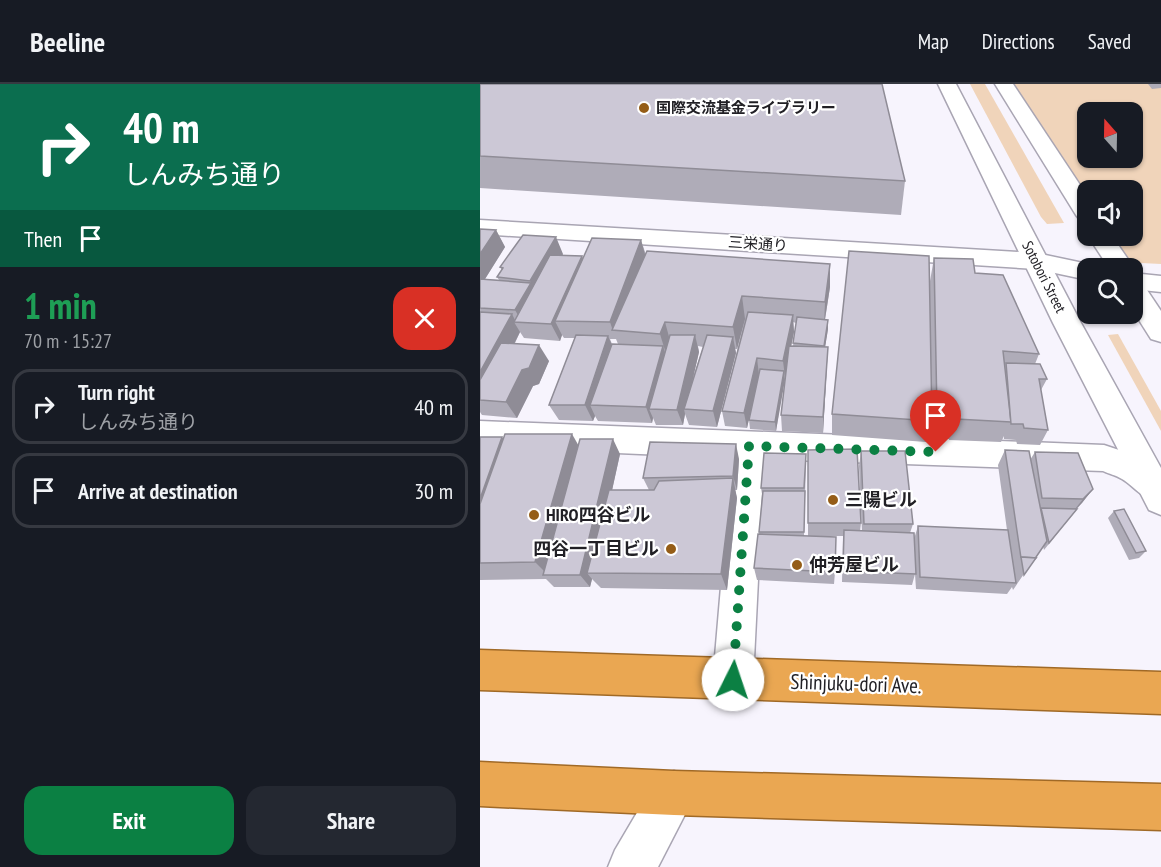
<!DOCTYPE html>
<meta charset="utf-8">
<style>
:root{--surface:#171b24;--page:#242831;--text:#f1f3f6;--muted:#9ea1a6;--line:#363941;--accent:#0b8043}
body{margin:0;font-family:"PT Sans Narrow","Noto Sans JP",sans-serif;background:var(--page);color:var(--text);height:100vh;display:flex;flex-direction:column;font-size:22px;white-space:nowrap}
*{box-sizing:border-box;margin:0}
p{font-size:20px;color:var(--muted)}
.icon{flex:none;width:33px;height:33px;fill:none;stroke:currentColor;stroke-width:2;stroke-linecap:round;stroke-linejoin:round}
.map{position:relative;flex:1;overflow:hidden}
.details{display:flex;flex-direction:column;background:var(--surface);width:480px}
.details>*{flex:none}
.banner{background:#0b6e4f;color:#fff;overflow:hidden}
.needle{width:39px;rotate:340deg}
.fabs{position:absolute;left:597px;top:18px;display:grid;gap:12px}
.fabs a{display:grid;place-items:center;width:66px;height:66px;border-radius:12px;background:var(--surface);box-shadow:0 2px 4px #0004;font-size:30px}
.pin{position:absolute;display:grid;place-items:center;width:51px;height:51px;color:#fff;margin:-62px -26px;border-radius:50% 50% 50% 0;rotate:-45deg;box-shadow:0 0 6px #0007}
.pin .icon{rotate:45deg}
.me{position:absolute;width:66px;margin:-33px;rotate:4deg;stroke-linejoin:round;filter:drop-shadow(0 0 4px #0008)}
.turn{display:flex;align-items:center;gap:21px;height:126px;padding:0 24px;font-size:27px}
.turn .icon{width:78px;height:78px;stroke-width:2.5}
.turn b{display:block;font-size:42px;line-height:51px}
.then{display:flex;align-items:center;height:57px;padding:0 24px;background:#0003;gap:12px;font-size:22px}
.round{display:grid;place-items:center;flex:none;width:63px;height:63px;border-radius:18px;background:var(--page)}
.headline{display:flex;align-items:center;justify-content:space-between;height:102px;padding:0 24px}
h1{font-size:36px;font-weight:700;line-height:45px;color:#1e9e55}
.action{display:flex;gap:12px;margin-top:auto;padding:12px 24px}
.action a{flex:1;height:69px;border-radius:18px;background:var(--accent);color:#fff;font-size:24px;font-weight:700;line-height:69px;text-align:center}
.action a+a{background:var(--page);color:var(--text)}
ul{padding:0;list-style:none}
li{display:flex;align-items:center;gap:18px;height:75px;margin:0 12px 9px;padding:0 12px;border:3px solid var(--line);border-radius:18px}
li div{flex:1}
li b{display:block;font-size:22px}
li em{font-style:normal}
header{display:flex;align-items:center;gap:36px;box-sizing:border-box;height:84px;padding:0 30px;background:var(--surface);border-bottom:2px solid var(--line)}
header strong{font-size:28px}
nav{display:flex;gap:33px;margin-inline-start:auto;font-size:21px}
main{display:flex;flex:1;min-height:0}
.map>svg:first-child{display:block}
</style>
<header>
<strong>Beeline</strong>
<nav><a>Map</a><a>Directions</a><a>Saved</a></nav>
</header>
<main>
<section class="details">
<div class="banner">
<div class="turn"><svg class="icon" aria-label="right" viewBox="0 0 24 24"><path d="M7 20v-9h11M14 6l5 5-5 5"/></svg><div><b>40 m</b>しんみち通り</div></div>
<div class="then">Then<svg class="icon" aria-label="arrive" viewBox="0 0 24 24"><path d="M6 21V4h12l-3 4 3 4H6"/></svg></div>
</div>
<div class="headline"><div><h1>1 min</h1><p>70 m · 15:27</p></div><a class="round" style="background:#d93025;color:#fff"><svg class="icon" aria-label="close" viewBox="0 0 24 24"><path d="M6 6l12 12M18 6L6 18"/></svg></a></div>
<ul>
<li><svg class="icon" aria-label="right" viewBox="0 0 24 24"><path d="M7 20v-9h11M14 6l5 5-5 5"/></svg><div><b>Turn right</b><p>しんみち通り</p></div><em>40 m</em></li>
<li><svg class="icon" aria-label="arrive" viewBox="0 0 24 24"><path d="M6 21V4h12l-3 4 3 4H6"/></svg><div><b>Arrive at destination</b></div><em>30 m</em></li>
</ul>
<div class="action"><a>Exit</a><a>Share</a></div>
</section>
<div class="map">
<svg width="681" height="783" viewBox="0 0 681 783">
<rect width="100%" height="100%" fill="#f7f4fd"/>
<g fill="#f0d4ba" fill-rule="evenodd">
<polygon points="490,0 505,0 584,139 567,140 561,133"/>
<path d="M526,0h155v180l-40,-2 -17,-26h28v-46h-44l-1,20zM608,28h44v46h-44z"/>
<polygon points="638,250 681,327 681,347 628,251"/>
</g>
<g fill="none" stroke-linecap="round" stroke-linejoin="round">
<defs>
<g id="minor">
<polygon points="0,136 556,169 608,180 618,184 608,184 608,196 556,185 0,150"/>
<polygon points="652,189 681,192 681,208 652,205"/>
<path d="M0,337l624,24 42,14 15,13v24c-18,7 -25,-9 -39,-17 -6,-4 -13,-5 -19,-8l-339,-12 -11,221 -6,14 -14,6 -14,-6 -6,-14 19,-222 -252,-11z"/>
<polygon points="194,687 210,693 216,709 178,783 128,783 135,766 178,693"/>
</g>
<g id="secondary">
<polygon points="458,0 476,0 601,239 681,384 681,431 669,426 573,239"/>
<polygon points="515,0 533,0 608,113 608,138 600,136 596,131"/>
<polygon points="608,152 632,152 654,184 652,186 629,184"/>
<polygon points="652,195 661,197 681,227 681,258 671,255 652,225"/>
</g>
<g id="trunk">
<polygon points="0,566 681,588 681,630 0,606"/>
<polygon points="0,678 194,687 681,700 681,746 194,731 0,722"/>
</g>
</defs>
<use href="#minor" stroke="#a9a5b3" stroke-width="3"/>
<use href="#secondary" stroke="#a9a5b3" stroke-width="3"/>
<use href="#trunk" stroke="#a06926" stroke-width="3"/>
<use href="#minor" fill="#fff" fill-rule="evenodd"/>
<use href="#secondary" fill="#fff" fill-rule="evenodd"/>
<use href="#trunk" fill="#eaa752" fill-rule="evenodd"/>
</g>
<g fill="#afacb8" fill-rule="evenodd">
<polygon points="0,0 425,97 421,131 0,104"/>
<polygon points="668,0 681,0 681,4 672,5"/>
<path d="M0,145l16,1 9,17 -20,32 14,1 -2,-3 5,-7 -2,-3 63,-13 -1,2h20l1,3 58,-19 5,15 184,9v23l-5,33h3v9l-3,18h3l-1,17 -4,69 -41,-2 -1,-16 5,-47 -10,63 -26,-2 -1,-9 5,-25 -7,33 -22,-2 -3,-15 23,-92 -8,30h-2l1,4 -19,74 -28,-2 -4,-11 -2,11h-27l-3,-7 -1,5 -54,-2 -3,-5 -2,5 -34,-1 -10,-15 26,-67h-11l-2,-3 -2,6 -36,-3 -4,-6 -5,11 34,18 -10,23 -6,2 -16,32 -35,-3 -2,-3zM313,238l3,1 -3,23h-2l3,-14zM130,255h6l2,5h-6zM218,262l5,1 -10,30 6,-25z"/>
<polygon points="454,174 495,189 559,270 555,280 567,295 561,306 568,346 560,361 537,360 536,356 524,355 524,352 521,358 469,356 469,350 451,349 451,339 446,358 352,351 352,330 450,262 450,197"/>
<polygon points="0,353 98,361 140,370 132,406 169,406 163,394 259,375 257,406 255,406 257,414 247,506 121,504 112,495 110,503 74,503 66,495 0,496"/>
<polygon points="525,366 550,376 555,368 613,405 564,466 563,462 533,506 532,503 527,510 436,505 435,490 432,501 362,498 363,452 334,452 355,488 354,500 277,496 274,484 279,450 282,410 281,404 326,378 324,452 328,452 328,439 381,439 380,447 382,447 379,382 381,367 433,440 430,449 434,455 438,442 527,446 518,381"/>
<polygon points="634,427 666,467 659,474 649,476 628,434"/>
</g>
<g fill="#8f8c96">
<polygon points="16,146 25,163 0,203 0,170"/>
<polygon points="76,153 83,170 59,214 42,238 35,226 51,199 50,197"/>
<polygon points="161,156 166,174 133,247 130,238"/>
<polygon points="102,172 109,190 75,237 82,251 80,257 71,240"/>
<polygon points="350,180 350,203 344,241 345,218"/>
<polygon points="262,212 265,235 257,265 253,243"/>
<polygon points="32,230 36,238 34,238 40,248 6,316 0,316 0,288"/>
<polygon points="313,231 314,248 305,293 303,277"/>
<polygon points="348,236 348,245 344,270 344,262"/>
<polygon points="185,238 191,260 187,273 180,250"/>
<polygon points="215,251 219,268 206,325 204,325 205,330 203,341 197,326"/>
<polygon points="128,252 135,268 110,321 115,332 113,337 105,321"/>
<polygon points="253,253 256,269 237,343 233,327"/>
<polygon points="59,261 69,277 59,300 53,302 37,334 26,318 42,286"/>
<polygon points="183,262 188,278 169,325 173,334 172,339 166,323"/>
<polygon points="348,263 347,280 343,349 343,333"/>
<polygon points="277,274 279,291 267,344 264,329"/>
<polygon points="304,287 305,296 296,347 295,338"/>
<polygon points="92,350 104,371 68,491 55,478"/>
<polygon points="22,353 34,368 0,468 0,415"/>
<polygon points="133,355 140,370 114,489 107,489 112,495 110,503 100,491"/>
<polygon points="256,360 259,375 257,406 253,392"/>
<polygon points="253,394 257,414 247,506 241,490"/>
<polygon points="613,405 602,419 592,429 603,415"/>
</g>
<g fill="#ccc8d6" stroke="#8f8c96" stroke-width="1.5">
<polygon points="0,0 402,0 425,97 0,72"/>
<polygon points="0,145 16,146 0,170"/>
<polygon points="43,151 76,153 50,197 17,193 23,184 20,183"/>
<polygon points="112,154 161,156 130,238 75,237"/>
<polygon points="167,167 350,180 345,218 262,212 253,243 185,238 180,250 132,246"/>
<polygon points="369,167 449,172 452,337 352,330"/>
<polygon points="70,171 102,172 71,240 34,238"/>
<polygon points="454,174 493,175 495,189 523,191 559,270 523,267 531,338 476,335 475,330 457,328"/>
<polygon points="0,195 51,199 35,226 0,224"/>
<polygon points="0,228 32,230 0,288"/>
<polygon points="268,228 313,231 303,277 277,274 264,329 242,327"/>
<polygon points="317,233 348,236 344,262 313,259"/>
<polygon points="96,251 128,252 105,321 69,321"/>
<polygon points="190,251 215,251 197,326 169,325"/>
<polygon points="227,251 253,253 233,327 204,325"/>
<polygon points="21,259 59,261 49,284 42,286 26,318 0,316 0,296"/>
<polygon points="132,260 183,262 166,323 110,321"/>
<polygon points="309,262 348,263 343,333 301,331"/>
<polygon points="526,279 560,280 567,295 559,295 568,346 544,344 543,340 531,340"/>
<polygon points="280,285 304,287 295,338 269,336"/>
<polygon points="25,350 92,350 55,478 0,479 0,420"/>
<polygon points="0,353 22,353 0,415"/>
<polygon points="100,355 133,355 100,491 63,491"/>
<polygon points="170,358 256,360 253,392 163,394"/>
<polygon points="377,365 381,439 328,439 328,366"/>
<polygon points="525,366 549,367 567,457 554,476 556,474 541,473 541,474"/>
<polygon points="381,367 425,367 433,440 384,440"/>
<polygon points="555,368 598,369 613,405 603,415 562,414"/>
<polygon points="284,369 326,370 324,404 281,404"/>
<polygon points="253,394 241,490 107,489 129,406 174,406 179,397"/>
<polygon points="283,407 325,407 324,448 279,448"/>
<polygon points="561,424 597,425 569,459"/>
<polygon points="644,425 666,467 656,469 634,427"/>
<polygon points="438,442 528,446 536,499 440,493"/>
<polygon points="364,446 434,449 436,490 363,487"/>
<polygon points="278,450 356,453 355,488 274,484"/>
<polygon points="541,473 556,474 544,491"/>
</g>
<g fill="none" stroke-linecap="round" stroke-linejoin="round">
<polyline stroke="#0b8043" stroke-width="10" stroke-dasharray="0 18" points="253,596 269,362 456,368"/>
</g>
<g fill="#955d17" stroke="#fff" stroke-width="2">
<circle cx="164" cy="24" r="6"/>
<circle cx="353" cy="416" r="6"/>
<circle cx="54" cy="431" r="6"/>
<circle cx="191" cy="465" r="6"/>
<circle cx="317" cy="481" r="6"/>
</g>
<g text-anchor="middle" stroke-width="4.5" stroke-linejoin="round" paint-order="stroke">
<g font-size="15" font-weight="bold" fill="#212025" stroke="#fff" text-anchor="start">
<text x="176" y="29">国際交流基金ライブラリー</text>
</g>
<g font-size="15" fill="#212025" stroke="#fff">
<text transform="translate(278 160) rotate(4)" y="5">三栄通り</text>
<text transform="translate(564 193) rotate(63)" y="5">Sotobori Street</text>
</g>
<g font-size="18" font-weight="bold" fill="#212025" stroke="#fff" text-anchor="start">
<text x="365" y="422">三陽ビル</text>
<text x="66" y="437">HIRO四谷ビル</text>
<text x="179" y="471" text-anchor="end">四谷一丁目ビル</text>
<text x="329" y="487">仲芳屋ビル</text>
</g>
<g font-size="21" fill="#212025" stroke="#fff">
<text transform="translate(376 600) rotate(2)" y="7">Shinjuku-dori Ave.</text>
</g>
</g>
</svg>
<div class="fabs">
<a><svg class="needle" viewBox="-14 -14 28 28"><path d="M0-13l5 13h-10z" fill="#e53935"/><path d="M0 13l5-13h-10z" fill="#9ea1a6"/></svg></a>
<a><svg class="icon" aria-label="sound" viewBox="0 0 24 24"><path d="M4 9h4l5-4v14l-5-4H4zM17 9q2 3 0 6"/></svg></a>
<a><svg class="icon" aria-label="search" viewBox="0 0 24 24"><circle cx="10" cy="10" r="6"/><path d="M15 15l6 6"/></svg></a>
</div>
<div class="pin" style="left:456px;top:368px;background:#d93025"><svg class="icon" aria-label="arrive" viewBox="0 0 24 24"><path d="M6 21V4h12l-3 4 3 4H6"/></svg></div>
<svg class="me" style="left:253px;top:596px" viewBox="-20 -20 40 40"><circle r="19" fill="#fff"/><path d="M0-13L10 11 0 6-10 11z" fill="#0b8043"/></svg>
</div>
</main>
